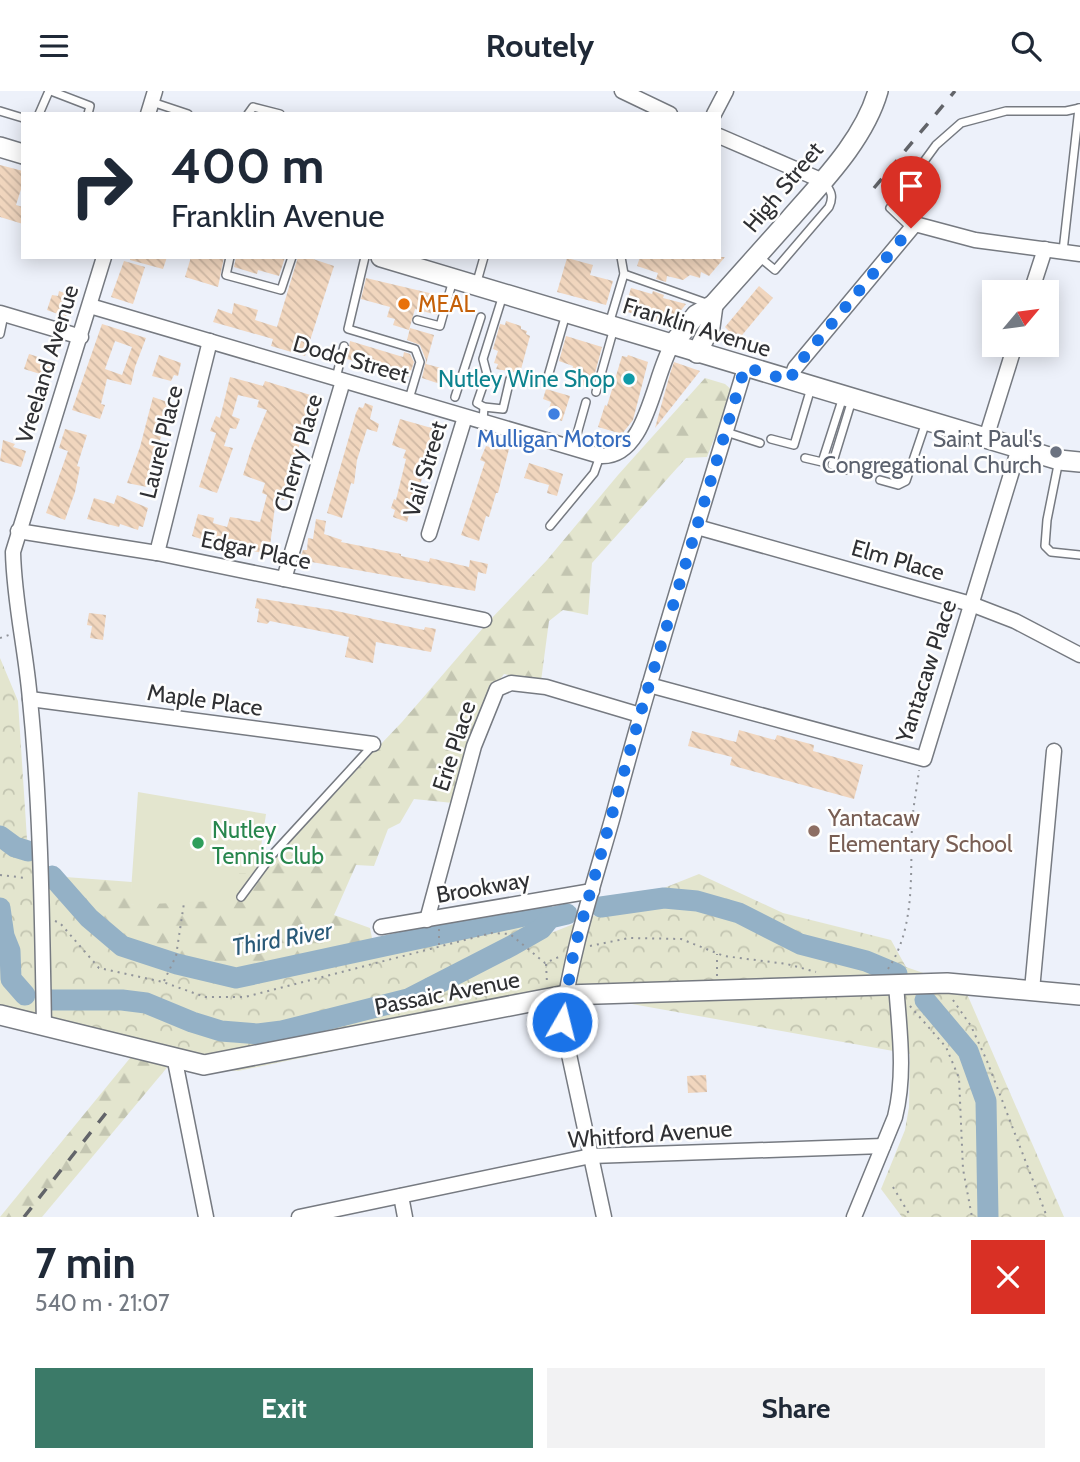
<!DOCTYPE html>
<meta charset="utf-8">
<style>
:root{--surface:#fff;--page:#f2f2f3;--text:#1f2937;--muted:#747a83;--accent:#3b7a68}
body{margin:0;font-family:Cabin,sans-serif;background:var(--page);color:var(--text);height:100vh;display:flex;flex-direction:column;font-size:26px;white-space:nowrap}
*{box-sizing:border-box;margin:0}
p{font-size:23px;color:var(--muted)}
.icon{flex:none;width:38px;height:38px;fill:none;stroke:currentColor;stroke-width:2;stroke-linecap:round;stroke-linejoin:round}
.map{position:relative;height:1126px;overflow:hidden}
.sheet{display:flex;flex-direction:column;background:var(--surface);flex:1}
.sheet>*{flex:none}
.top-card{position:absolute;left:21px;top:21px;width:700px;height:147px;border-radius:0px;box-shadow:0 4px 18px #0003;background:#fff;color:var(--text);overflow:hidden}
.needle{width:46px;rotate:61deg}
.buttons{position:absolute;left:982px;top:189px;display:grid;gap:14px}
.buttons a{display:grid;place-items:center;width:77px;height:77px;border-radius:0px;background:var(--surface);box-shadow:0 4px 18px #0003;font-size:35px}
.pin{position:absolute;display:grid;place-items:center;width:60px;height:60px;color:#fff;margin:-72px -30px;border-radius:50% 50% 50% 0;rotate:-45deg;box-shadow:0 0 7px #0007}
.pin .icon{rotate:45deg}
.me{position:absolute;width:77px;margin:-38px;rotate:8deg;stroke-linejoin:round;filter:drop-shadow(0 0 5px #0008)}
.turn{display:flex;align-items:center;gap:24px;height:147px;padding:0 35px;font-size:32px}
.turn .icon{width:91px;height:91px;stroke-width:2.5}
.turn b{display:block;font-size:49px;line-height:60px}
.round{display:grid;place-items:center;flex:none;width:74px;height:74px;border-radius:0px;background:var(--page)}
.overview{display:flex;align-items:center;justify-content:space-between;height:119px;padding:0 35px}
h1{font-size:42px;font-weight:700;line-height:52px}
.button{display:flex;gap:14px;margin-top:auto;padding:14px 35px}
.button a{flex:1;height:80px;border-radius:0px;background:var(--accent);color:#fff;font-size:28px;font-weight:700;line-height:80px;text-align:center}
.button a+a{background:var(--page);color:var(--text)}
header{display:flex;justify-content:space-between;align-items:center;height:91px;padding:0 35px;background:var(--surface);font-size:32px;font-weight:700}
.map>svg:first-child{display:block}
</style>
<header><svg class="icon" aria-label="menu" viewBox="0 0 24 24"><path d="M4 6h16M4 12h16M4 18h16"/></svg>Routely<svg class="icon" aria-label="search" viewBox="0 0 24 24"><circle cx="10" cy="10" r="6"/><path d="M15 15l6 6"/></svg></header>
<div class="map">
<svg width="1080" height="1126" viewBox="0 0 1080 1126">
<defs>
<pattern id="forest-firs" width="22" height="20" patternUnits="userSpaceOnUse" patternTransform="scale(1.75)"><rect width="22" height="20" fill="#e3e5ce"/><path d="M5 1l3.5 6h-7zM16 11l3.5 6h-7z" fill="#c3c5b1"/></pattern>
<pattern id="park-crowns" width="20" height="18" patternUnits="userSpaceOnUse" patternTransform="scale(1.75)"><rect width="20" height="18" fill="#e3e5ce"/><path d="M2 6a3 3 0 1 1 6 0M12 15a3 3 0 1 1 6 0" fill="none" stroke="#c3c5b1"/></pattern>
<pattern id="building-back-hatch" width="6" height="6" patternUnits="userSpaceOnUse" patternTransform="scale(1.75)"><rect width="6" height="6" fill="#f1d6be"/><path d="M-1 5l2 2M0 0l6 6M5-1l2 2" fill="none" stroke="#cfb8a4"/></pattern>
</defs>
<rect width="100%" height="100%" fill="#edf1fa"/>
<g fill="url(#forest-firs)">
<polygon points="705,287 725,293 733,300 707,366 686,367 592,472 588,524 563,519 549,530 541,590 504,583 491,600 453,712 414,708 400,732 388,738 374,775 356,774 334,824 370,837 374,857 328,869 236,887 177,873 122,855 89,827 52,785 132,791 131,814 239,782 258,782 402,631 489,530 547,469 618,384"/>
<polygon points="135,961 170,973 42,1126 0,1126"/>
</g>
<polygon fill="url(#park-crowns)" points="0,567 18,610 27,748 89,827 122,855 236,892 524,826 544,824 551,842 699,783 783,822 891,849 906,876 964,896 1064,1126 902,1126 881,1098 905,1039 909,1016 910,963 593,906 238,980 170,973 0,928"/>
<polygon fill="#e3e5ce" points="138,701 266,723 257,782 239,782 236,809 130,814"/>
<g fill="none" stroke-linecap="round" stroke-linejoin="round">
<g stroke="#94b1c6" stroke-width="21">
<polyline points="0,745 15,756 28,760"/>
<polyline points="52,785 89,827 122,855 177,873 236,887 524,825 543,822 550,827"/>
<polyline points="601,816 664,807 697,810 739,822 800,853 866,870 897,883"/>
<polyline points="0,817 4,845 10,860 11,888 25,904"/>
<polyline points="51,909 122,909 146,912 192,931 221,940 258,943 282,940 408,908 513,854 541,838 550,827 567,823"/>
<polyline points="925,909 968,960 986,1010 988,1126"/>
</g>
</g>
<g fill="url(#building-back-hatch)" fill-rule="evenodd">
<polygon points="0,74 23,80 23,92 16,114 23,116 23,133 0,126"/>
<polygon points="130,166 167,166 163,178 130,169"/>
<polygon points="191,166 224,166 218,196 185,186"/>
<polygon points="236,166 285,166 279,185 258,179 257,183 234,176"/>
<polygon points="298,166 307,166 334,175 305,265 271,255 273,248 213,231 218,218 232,223 234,212 258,219 255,229 277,236"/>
<polygon points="640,166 725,166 709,185 701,181 700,187 690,184 683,189 667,185 666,191 656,188 658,182 637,175"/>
<polygon points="567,167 593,174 590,184 613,190 606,214 557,201"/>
<polygon points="124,170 145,176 133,213 111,206"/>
<polygon points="366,187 442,205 437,224 415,218 409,239 393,234 395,228 387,226 390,216 361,208"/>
<polygon points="759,195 773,207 738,249 725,236"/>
<polygon points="631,197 652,203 653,200 664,204 663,207 686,213 672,231 668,239 664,232 624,220"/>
<polygon points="59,200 70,204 66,226 47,219 52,204 58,205"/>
<polygon points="506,230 521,235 521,238 527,240 526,243 530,245 520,282 496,278 498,273 494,272 498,260 493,258 500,233 505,234"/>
<path d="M102,233l44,14 -11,29 -4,18 -24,-6 -6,25 4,1 -5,14 -28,-9zM115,250l17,6 -10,28 -17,-6z"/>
<polygon points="410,237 434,244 426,273 445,278 440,293 422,287 426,269 420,254 407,249"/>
<polygon points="566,245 602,256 591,297 569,290 573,275 559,270"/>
<polygon points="350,250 403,266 404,261 410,263 414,271 409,286 347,268"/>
<polygon points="29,263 54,271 50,286 24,278"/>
<polygon points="159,264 181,272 178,285 174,284 171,290 152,285"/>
<polygon points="628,264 648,271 633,329 622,343 598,336 605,314 607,315 622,265 627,266"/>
<polygon points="674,271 700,280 655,337 670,283"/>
<polygon points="230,286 263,295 265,290 317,306 310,329 307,327 284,409 276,407 269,463 216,453 192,445 198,423 214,427 213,432 227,436 230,426 260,431 267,404 262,402 265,392 243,384 252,355 267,319 257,316 259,309 238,304 232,325 240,328 236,338 230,337 224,355 233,357 217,402 199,396 216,342 210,340 216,325 220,327"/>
<polygon points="546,298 570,305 562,330 547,325 551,311 543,308"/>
<polygon points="153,306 173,313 168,332 166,331 156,361 147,396 127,392 140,356"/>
<polygon points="365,312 373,315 370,328 379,333 377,341 367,338 357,369 354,393 351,392 342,427 327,422 356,322 359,316 363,317"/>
<polygon points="400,328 435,338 412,425 409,424 407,431 393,426 395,419 391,417 394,408 396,409 406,368 403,367 406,359 392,354"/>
<polygon points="65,338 87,344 77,375 80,376 75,401 65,429 46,422 68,360 59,357"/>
<polygon points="3,349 15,353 13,356 26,360 21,376 0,370"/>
<polygon points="498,354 509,358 498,402 496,402 489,426 486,425 479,450 461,444 485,371 480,369 486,355 497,358"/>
<polygon points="529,372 563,383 557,405 547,402 549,394 524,387"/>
<polygon points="117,404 148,417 143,436 139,435 138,439 120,433 119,436 87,428 94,407 114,413"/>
<polygon points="316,428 326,430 324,443 342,449 341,451 401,463 401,465 429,471 430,467 469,476 470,469 488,473 486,483 478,481 475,500 306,470 306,466 301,465 303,459 307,459 308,447 313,448"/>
<polygon points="257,507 332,519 424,539 425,536 436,538 431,561 376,551 373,572 345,566 349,546 270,530 267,533 257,531 259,518 255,517"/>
<polygon points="89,522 106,524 103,549 90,547 92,535 87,534"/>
<polygon points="739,639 775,649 777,644 814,654 813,660 863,674 854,708 730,674 732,666 688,655 692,640 736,651"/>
<polygon points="706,984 707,1001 688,1002 687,985"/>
</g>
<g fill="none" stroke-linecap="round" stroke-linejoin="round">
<defs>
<g id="lane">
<polyline points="51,0 90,15 88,23"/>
<polyline points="152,11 188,23"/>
<polyline points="0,20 23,27"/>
<polyline points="39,23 49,0"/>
<polyline points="248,23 253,16 280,23"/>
<polyline points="911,137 890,117 936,54 961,32 1006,20 1066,20 1080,17"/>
<polyline points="1063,160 1079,17"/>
<path d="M758,165l17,14 54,-63c5,-11 2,-16 -5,-25"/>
<polyline points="230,166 226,184 281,199 292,166"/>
<polyline points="365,166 348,238 415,258 420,271 409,308"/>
<polyline points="624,183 709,213"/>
<polyline points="476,194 484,166"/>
<polyline points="417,229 440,235 453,189"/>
<polyline points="609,233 624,183 621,166"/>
<polyline points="0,243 4,224"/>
<polyline points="336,287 344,255"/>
<polyline points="547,289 566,223"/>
<polyline points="596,301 614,237"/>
<polyline points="455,306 481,226"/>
<polyline points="484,316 503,318 510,288"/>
<polyline points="483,330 484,316 477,312 487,283 483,268 503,204"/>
<polyline points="726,341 760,352"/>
<polyline points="771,348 794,354 811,297"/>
<polyline points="573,357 586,311"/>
<polyline points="805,367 822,371 843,306"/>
<polyline points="1059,369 1047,429 1045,455 1051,461 1080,464"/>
<polyline points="846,379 832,374 852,309"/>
<polyline points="880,389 898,394 906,390 926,331"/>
<polyline points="550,435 594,382 600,365"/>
<polyline points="241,806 272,764 373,654"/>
</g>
<g id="street">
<polyline points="622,0 670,23"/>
<polyline points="148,23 155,0"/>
<polyline points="714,23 726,0"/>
<polyline points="719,45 823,90"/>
<polyline points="1031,201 1045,158"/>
<path d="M90,215l510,150c47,3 53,-80 72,-111"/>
<polyline points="0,222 81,246"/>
<polyline points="790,290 795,277 915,133 975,149 1080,163"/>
<polyline points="986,347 1015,254"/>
<polyline points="697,436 971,513 1015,530 1080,564"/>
<polyline points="18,440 157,462 484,529"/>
<polyline points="429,443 465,326"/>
<polyline points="157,462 210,250"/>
<polyline points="284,488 343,290"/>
<polyline points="649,594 924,668 1019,357"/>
<polyline points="30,608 373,653"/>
<polyline points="427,829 474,655 497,598 511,592 546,596 640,624"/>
<polyline points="381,836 592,800"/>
<polyline points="1032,899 1054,660"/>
<path d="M44,935c-2,-109 -3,-217 -14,-326 -4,-50 -16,-98 -17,-148l91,-295"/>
<polyline points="174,965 206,1126"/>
<polyline points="401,1105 405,1126"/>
<polyline points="299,1126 591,1065 883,1055"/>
<path d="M604,1126l-42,-195c9,-71 32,-138 51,-206 40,-151 87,-299 132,-448"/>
<path d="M854,1126l41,-100c11,-44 4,-89 1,-133"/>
</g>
<g id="secondary">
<polyline points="0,56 23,63"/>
<polyline points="381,166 1059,369 1080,371"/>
<path d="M672,254l24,-30 17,-10c25,-28 51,-57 76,-85 33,-38 75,-80 89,-129"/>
<polyline points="697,262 710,236 713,214"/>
<polyline points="0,924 204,974 566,904 947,892 1080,904"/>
</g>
</defs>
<use href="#lane" stroke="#767a81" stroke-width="10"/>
<use href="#street" stroke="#767a81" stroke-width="17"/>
<use href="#secondary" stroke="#767a81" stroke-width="22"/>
<g stroke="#91949a" stroke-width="2" stroke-dasharray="2 5" stroke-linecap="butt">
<polyline points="0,547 9,544"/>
<polyline points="0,784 26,787"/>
<polyline points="55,830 60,832 99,877 163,891 205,906 245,906 492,842 510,843 545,872 561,865"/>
<polyline points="439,838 439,857"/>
<polyline points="590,855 629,847 681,848 724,865 787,873 816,881"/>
<polyline points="546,873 547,892"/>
<path d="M888,878c28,-42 22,-96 24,-144 1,-19 5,-37 7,-55"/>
<polyline points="717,885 717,863"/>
<polyline points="164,890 176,865 184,812"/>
<polyline points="953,909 971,935 987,970 1047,1126"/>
<polyline points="910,915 946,956 959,987 963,1078 972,1126"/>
<polyline points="893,1096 911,1126"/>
</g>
<use href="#lane" stroke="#fff" stroke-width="7"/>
<use href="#street" stroke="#fff" stroke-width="14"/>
<use href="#secondary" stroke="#fff" stroke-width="19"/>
<g stroke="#626469" stroke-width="3.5" stroke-dasharray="12 12" stroke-linecap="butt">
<polyline points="874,97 955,0"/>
<polyline points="24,1126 106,1022"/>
</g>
</g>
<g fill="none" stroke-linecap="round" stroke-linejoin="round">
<polyline stroke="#1a73e8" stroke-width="12" stroke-dasharray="0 21.6" points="562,931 574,859 640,624 745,276 790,290 795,277 911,137"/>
</g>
<circle fill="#e8710a" stroke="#fefefe" stroke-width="2.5" cx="404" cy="213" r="7"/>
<circle fill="#0f9aa8" stroke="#fefefe" stroke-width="2.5" cx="629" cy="288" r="7"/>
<circle fill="#3f7fe0" stroke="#fefefe" stroke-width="2.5" cx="554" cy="323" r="7"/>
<circle fill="#6b7280" stroke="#fefefe" stroke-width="2.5" cx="1056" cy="361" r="7"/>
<circle fill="#8d6e63" stroke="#fefefe" stroke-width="2.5" cx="814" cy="740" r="7"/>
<circle fill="#2e9e5b" stroke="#fefefe" stroke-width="2.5" cx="198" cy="752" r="7"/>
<g text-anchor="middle" stroke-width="5" stroke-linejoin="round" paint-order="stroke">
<g font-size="23" fill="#2f3033" stroke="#fefefe">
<text transform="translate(783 96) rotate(-50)" y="8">High Street</text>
<text transform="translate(697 236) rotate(17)" y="8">Franklin Avenue</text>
<text transform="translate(351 268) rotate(16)" y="8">Dodd Street</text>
<text transform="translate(47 273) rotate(-73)" y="8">Vreeland Avenue</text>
<text transform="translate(161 351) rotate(-76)" y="8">Laurel Place</text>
<text transform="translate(298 362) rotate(-74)" y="8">Cherry Place</text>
<text transform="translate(425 378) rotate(-73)" y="8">Vail Street</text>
<text transform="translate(256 459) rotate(12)" y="8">Edgar Place</text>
<text transform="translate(898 469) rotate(16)" y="8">Elm Place</text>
<text transform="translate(926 580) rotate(-72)" y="8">Yantacaw Place</text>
<text transform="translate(205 609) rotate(8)" y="8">Maple Place</text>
<text transform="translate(454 655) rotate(-72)" y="8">Erie Place</text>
<text transform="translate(483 796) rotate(-10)" y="8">Brookway</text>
<text transform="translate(447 902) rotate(-11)" y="8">Passaic Avenue</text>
<text transform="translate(650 1043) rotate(-4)" y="8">Whitford Avenue</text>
</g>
<g font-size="23" fill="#c56008" stroke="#fefefe" text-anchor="start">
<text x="418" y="221">MEAL</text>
</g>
<g font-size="23" fill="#0d838f" stroke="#fefefe" text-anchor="end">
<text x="615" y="296">Nutley Wine Shop</text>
</g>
<g font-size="23" fill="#366cbe" stroke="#fefefe">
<text x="554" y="356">Mulligan Motors</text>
</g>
<g font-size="23" fill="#5b616d" stroke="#fefefe" text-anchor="end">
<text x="1042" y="356">Saint Paul's<tspan x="1042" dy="26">Congregational Church</tspan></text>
</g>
<g font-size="23" fill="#785e54" stroke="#fefefe" text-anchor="start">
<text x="828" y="735">Yantacaw<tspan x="828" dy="26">Elementary School</tspan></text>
</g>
<g font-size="23" fill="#27864d" stroke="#fefefe" text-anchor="start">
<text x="212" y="747">Nutley<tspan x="212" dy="26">Tennis Club</tspan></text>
</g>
<g font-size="24" font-style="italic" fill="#285978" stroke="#fefefe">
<text transform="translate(282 848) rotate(-10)" y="8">Third River</text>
</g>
</g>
</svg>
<div class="buttons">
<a><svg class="needle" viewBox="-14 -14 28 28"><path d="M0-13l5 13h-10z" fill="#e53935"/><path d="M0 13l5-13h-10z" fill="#747a83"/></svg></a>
</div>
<div class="pin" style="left:911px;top:137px;background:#d93025"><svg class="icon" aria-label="arrive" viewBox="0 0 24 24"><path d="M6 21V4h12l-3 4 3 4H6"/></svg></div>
<svg class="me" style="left:562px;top:931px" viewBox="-20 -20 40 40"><circle r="17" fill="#1a73e8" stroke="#fff" stroke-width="3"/><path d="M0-11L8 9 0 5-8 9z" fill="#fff"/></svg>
<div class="top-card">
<div class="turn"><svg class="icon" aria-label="right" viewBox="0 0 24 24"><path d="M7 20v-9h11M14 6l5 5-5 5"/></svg><div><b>400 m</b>Franklin Avenue</div></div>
</div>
</div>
<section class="sheet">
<div class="overview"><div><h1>7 min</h1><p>540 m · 21:07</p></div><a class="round" style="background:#d93025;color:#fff"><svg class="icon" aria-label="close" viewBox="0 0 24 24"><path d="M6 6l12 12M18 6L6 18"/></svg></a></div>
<div class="button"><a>Exit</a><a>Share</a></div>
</section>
